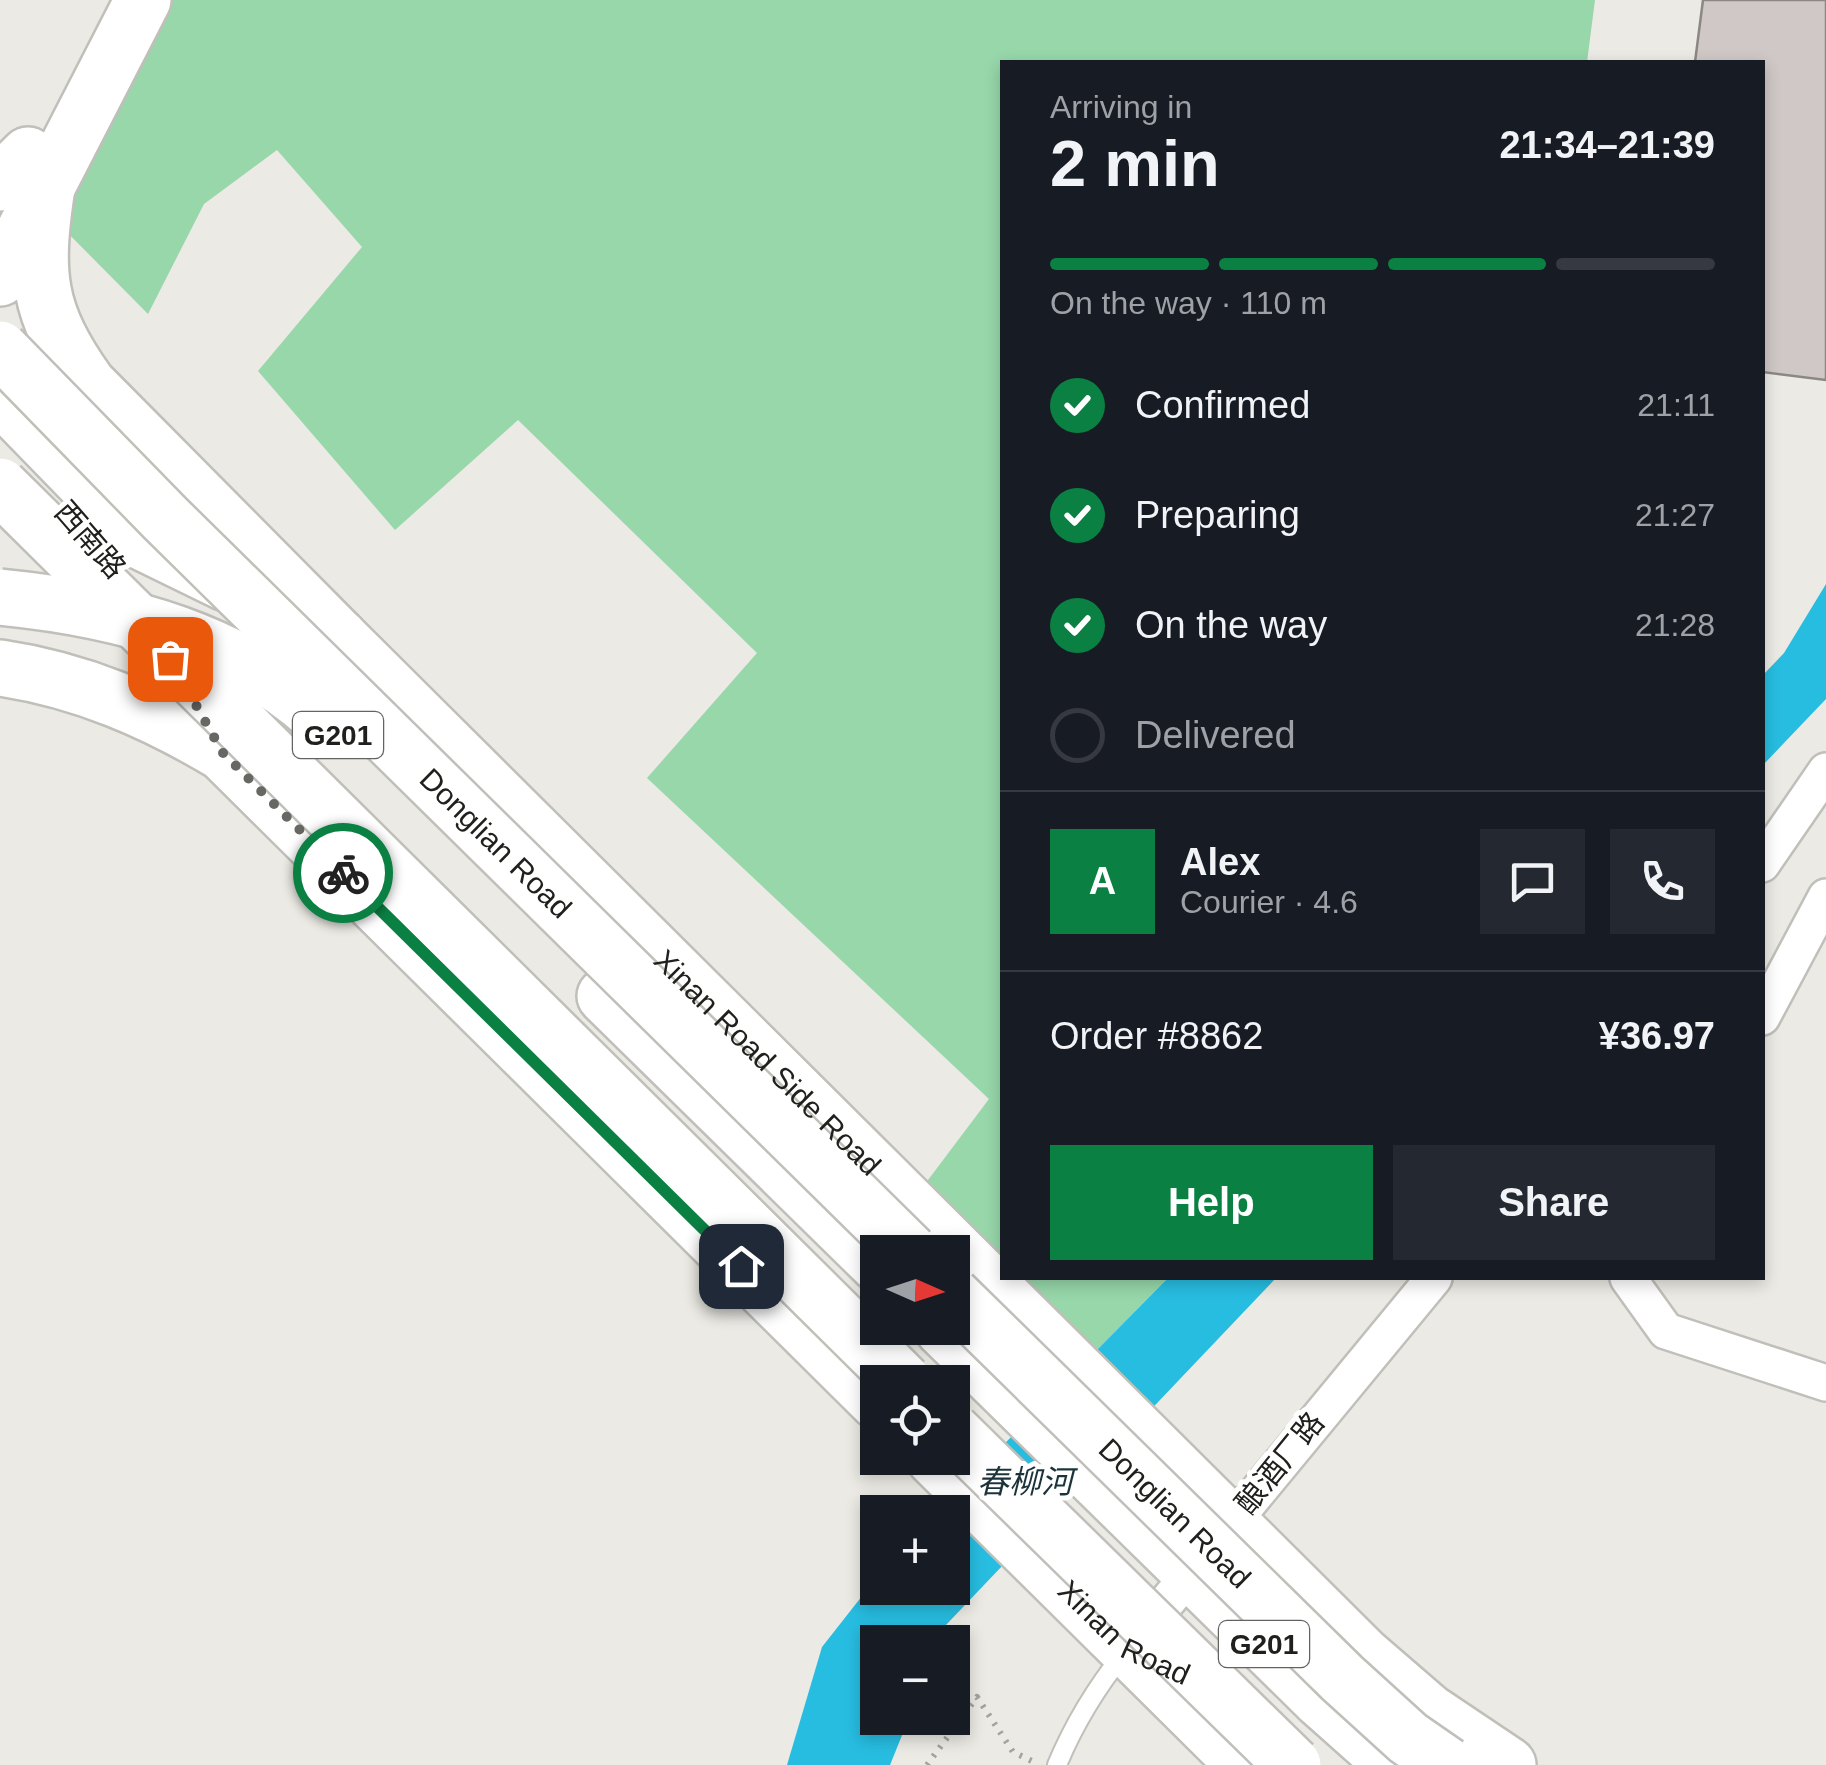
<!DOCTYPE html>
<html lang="en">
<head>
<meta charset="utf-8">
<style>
	:root { --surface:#171b24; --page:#242831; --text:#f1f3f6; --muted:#9ea1a6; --line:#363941; --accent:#0b8043 }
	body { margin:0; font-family:Arial,"Noto Sans SC",sans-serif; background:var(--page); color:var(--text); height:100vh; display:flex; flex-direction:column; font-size:38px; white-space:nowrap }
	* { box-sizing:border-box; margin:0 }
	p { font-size:32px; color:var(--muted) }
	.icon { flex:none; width:55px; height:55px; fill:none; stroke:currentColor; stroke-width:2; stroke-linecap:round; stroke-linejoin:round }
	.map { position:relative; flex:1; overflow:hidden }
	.sheet { position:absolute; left:1000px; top:60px; width:765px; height:1220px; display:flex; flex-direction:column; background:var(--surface); border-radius:0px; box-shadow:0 5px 15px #0003 }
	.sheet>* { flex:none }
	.needle { width:65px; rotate:93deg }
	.controls { position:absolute; left:860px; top:1235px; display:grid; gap:20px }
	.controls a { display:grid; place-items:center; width:110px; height:110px; border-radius:0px; background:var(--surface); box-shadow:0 5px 15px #0003; font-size:50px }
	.pin { position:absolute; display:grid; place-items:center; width:85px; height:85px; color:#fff; margin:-42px; border-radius:20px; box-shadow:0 5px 15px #0006 }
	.courier { position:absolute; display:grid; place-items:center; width:100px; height:100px; margin:-50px; border:8px solid #0b8043; border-radius:50%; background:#fff; color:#222; box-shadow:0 2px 12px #0007 }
	.head em { font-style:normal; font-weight:700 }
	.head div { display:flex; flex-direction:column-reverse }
	.head { display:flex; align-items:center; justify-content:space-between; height:170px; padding:0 50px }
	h1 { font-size:65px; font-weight:700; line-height:75px }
	.bar { display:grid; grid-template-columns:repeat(4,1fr); gap:15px 10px; align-content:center; height:120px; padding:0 50px }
	.bar i { height:12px; border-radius:8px; background:var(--line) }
	.bar .selected { background:var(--accent) }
	.bar p { grid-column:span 4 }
	.line { display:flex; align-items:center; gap:25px; padding:0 50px; border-top:2px solid var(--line) }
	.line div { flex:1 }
	.round { display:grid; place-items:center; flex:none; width:105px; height:105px; border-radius:0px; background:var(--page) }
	ol { padding:0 50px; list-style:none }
	li { display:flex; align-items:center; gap:30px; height:110px }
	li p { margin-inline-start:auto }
	li .icon { padding:10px; border-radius:50%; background:var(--accent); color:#fff; stroke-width:4 }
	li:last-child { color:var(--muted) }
	li i { width:55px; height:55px; border:5px solid var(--line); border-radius:50% }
	.button { display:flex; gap:20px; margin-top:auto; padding:20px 50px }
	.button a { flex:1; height:115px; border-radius:0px; background:var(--accent); color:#fff; font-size:40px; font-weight:700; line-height:115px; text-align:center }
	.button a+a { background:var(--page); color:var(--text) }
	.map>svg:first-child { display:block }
	.green { fill:#97d7aa }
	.water { fill:#27bde1 }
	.building { fill:#cfc8c6; stroke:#8d8784; stroke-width:2.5 }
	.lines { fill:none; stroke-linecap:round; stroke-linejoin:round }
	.service-casing { stroke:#c0bfb9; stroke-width:22 }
	.minor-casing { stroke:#c0bfb9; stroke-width:40 }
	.primary-casing { stroke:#c0bfb9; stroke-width:60 }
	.trunk-casing { stroke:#c0bfb9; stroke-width:60 }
	.path { stroke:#a3a29d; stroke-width:6; stroke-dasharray:2.5 8; stroke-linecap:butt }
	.service { stroke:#fff; stroke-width:18 }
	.minor { stroke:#fff; stroke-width:35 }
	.primary { stroke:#fff; stroke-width:55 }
	.trunk { stroke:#fff; stroke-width:55 }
	.trunk-bridge-casing { stroke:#c0bfb9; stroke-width:60; stroke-linecap:butt }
	.trunk-bridge { stroke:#fff; stroke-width:55 }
	.done { stroke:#676763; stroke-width:10; stroke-dasharray:0 18 }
	.route { stroke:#0b8043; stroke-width:12 }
	.labels { text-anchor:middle; stroke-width:10; stroke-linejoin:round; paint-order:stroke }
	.shield { fill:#fff; stroke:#636361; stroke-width:2.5 }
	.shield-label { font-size:28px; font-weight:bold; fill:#20201d }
	.street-label { font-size:30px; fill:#20201d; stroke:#fff }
	.water-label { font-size:32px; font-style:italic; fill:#1c333a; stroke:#fff }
</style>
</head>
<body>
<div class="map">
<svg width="1826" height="1765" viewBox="0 0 1826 1765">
	<rect width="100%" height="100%" fill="#ebeae4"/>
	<path class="green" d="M161,0H1595L1587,62H1002V1272L922,1188L989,1099L647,778L757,653L518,420L395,530L258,371L362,247L277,150L204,204L148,314L49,214Z
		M1007,1278H1168L1086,1361Z"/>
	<path class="water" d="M1826,584V699L1763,765V675L1784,653Z
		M1168,1278H1276L945,1626L939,1642H878V1718H909L890,1765H787L822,1647L877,1577L878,1588H952V1512H937Z"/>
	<path class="building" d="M1703,0H1826V380L1762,372V62H1695Z"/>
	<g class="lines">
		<g class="service-casing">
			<path id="service" d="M1057,1765C1074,1724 1096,1688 1124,1653"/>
		</g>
		<g class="minor-casing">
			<path id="minor" d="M1762,864L1826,771
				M1762,1017L1826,897
				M1628,1278L1666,1331L1826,1383
				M1138,1637L1434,1278"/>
		</g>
		<g class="primary-casing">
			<g id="primary">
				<path d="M0,183L28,155"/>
				<path d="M47,187C34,273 36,311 88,384L338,636"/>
				<path d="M0,278L143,0"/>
				<path d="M0,396L142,542L226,583"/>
				<path id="s1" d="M299,618L340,638L1363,1655L1429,1712L1508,1765"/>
				<path d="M1130,1651L1245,1765"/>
			</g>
		</g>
		<g class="trunk-casing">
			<g id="trunk">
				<path d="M0,668C81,680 153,711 223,753L878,1402"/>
				<path d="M279,699L340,638"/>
				<path d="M605,996L878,1264"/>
				<path d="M942,1328L1321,1700L1394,1765"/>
				<path id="s2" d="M934,1458L1127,1649L1209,1686"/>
			</g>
		</g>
		<path class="path" d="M927,1765L977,1697L1013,1752L1034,1762"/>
		<use href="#service" class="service"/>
		<use href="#minor" class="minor"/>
		<use href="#primary" class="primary"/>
		<use href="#trunk" class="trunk"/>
		<g class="trunk-bridge-casing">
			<g id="trunk-bridge">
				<path id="s3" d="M0,349L165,518L910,1252"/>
				<path d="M0,486L904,1382"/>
				<path d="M0,597C123,609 241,640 331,728"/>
				<path id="s4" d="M952,1295L1342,1678L1408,1738L1447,1765"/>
				<path d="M952,1431L1293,1765"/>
			</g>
		</g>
		<use href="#trunk-bridge" class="trunk-bridge"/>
	</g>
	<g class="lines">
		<path class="done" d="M170,659L223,753L343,873"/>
		<path class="route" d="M343,873L741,1266"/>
	</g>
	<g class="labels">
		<g class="shield">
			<rect x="293" y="712" width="90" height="46" rx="8"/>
			<rect x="1219" y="1621" width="90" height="46" rx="8"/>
		</g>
		<g class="shield-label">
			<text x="338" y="745">G201</text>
			<text x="1264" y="1654">G201</text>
		</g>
		<g class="street-label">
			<text transform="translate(90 540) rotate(49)" y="10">西南路</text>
			<text dy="10" stroke="none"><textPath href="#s3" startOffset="700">Donglian Road</textPath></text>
			<text dy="10" stroke="none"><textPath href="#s1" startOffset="648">Xinan Road Side Road</textPath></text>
			<text transform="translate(1280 1463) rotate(-51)" y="10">酿酒厂路</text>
			<text dy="10" stroke="none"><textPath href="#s4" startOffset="312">Donglian Road</textPath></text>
			<text dy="10" stroke="none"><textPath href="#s2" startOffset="260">Xinan Road</textPath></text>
		</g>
		<g class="water-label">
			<text x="1025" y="1493">春柳河</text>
		</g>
	</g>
</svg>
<div class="controls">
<a><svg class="needle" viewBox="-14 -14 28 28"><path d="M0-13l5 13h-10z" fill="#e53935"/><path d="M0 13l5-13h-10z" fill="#9ea1a6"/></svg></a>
<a><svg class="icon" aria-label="locate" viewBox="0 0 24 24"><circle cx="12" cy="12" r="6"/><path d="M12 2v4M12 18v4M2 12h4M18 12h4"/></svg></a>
<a>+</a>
<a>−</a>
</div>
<div class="pin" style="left:170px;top:659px;background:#ea580c"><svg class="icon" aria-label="bag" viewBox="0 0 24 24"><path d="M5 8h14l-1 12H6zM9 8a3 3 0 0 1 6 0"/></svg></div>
<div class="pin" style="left:741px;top:1266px;background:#1f2937"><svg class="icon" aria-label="home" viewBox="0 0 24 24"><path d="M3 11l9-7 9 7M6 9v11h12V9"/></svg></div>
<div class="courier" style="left:343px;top:873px"><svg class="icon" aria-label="bike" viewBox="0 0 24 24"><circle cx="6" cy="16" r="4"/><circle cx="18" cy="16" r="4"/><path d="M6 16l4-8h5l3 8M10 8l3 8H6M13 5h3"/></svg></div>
<section class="sheet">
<div class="head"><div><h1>2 min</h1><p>Arriving in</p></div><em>21:34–21:39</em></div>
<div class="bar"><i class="selected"></i><i class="selected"></i><i class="selected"></i><i></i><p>On the way · 110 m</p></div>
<ol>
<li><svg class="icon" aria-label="check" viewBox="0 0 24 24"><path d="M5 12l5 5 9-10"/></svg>Confirmed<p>21:11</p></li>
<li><svg class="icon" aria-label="check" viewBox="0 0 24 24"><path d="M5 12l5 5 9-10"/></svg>Preparing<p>21:27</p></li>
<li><svg class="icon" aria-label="check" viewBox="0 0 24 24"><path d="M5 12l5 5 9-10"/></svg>On the way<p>21:28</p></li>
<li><i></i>Delivered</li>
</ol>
<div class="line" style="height:180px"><b class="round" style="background:var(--accent);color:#fff">A</b><div><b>Alex</b><p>Courier · 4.6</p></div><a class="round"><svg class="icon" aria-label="chat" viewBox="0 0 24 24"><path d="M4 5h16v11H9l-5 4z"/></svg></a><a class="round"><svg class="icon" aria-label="phone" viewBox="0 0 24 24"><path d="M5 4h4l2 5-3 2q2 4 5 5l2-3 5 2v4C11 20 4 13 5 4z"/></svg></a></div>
<div class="line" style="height:130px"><div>Order #8862</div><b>¥36.97</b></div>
<div class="button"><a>Help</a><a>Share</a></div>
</section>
</div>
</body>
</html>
